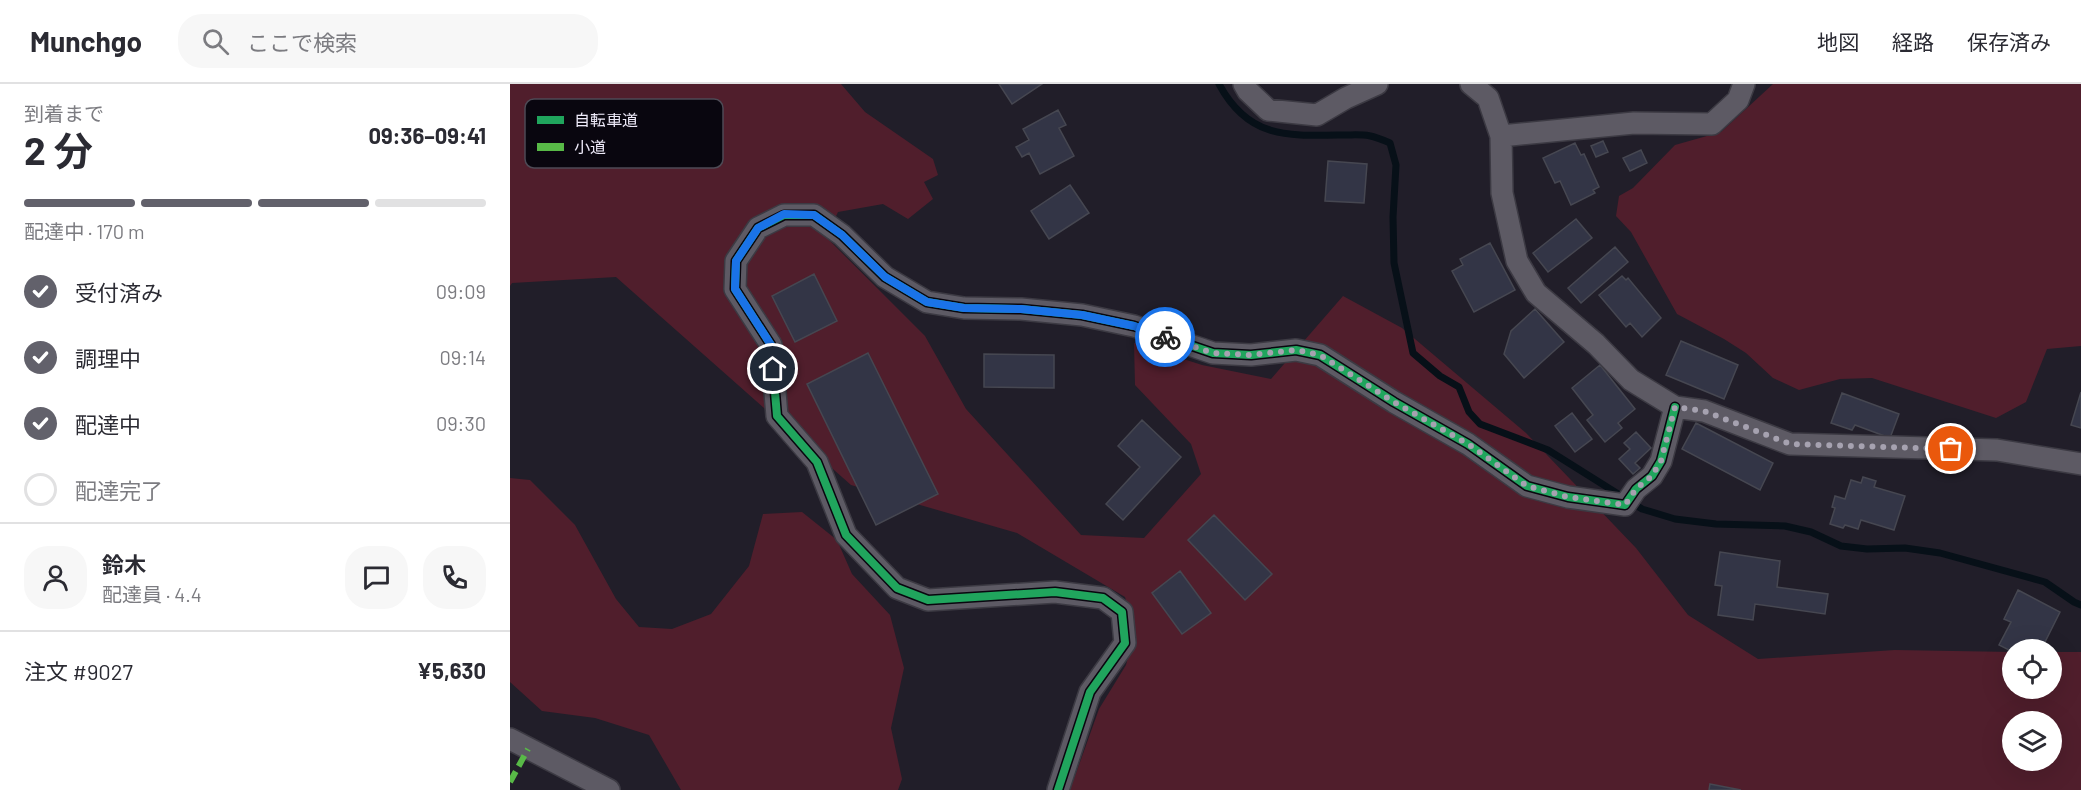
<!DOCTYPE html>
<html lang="ja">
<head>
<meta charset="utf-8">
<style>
	:root { --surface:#fff; --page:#f7f7f7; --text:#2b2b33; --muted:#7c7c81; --line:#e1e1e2; --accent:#62616b }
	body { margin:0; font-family:Barlow,"Noto Sans JP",sans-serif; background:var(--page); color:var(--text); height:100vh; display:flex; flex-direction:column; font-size:22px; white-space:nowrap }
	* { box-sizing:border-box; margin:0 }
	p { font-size:20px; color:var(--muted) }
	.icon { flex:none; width:33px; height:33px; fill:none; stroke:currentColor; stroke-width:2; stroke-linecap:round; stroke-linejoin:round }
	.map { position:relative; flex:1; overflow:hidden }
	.drawer { display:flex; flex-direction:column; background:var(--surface); width:510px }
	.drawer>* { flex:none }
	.tools { position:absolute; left:1492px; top:555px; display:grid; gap:12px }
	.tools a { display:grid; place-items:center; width:60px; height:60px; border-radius:50%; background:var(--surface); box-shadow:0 6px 24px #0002; font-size:30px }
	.pin { position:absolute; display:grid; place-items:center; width:51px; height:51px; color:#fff; margin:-26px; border:3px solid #fff; border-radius:50%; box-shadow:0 2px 6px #0007 }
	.courier { position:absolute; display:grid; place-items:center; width:60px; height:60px; margin:-30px; border:4px solid #1a73e8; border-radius:50%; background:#fff; color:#222; box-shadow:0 2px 8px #0007 }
	.overview em { font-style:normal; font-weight:700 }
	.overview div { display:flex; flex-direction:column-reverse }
	.overview { display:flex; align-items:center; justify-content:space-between; height:102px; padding:0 24px }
	h1 { font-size:39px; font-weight:700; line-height:45px }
	.bar { display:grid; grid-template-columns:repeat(4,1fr); gap:9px 6px; align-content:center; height:72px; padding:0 24px }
	.bar i { height:8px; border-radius:4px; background:var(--line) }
	.bar .active { background:var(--accent) }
	.bar p { grid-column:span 4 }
	.line { display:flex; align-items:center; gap:15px; padding:0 24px; border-top:2px solid var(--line) }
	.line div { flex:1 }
	.round { display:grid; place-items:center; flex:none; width:63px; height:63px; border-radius:24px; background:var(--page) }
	ol { padding:0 24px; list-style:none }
	li { display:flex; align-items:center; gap:18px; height:66px }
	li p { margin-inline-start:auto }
	li .icon { padding:6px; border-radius:50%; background:var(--accent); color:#fff; stroke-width:4 }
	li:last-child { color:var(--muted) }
	li i { width:33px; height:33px; border:3px solid var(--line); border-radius:50% }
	header { display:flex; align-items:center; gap:36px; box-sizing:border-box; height:84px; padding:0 30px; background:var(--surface); border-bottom:2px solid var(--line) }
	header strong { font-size:28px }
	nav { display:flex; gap:33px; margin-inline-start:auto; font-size:21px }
	.search { width:420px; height:54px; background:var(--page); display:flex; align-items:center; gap:15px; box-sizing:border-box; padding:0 21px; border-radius:24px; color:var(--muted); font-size:22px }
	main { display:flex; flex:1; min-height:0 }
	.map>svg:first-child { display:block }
	.green { fill:#501e2c; fill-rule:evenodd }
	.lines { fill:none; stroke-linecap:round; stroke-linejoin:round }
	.stream { stroke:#071018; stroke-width:7 }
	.building { fill:#333546; stroke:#464751; stroke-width:1.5 }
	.minor-casing { stroke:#3c3a43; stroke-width:24 }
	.minor { stroke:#5d5a64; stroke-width:21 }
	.quiet { stroke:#58b947; stroke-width:6; stroke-dasharray:12 6; stroke-linecap:butt }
	.cycleway-casing { stroke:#09060f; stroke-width:11 }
	.cycleway { stroke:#20a55d; stroke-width:8 }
	.done { stroke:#a6a2b0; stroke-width:6; stroke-dasharray:0 10.8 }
	.route { stroke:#1a73e8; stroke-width:8 }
	.key { fill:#09060f; stroke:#4d4a55; stroke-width:1.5 }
	.key-label { font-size:16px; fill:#ede9f8 }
</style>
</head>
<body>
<header>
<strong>Munchgo</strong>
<div class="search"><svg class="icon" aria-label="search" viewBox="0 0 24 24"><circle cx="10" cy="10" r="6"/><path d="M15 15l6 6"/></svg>ここで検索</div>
<nav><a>地図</a><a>経路</a><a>保存済み</a></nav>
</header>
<main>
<section class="drawer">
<div class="overview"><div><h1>2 分</h1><p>到着まで</p></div><em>09:36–09:41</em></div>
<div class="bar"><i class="active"></i><i class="active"></i><i class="active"></i><i></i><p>配達中 · 170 m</p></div>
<ol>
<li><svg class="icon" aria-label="check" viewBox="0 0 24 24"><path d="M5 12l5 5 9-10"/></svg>受付済み<p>09:09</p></li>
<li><svg class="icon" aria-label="check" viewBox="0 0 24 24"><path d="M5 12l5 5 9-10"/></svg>調理中<p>09:14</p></li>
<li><svg class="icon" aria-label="check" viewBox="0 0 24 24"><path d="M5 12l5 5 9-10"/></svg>配達中<p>09:30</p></li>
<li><i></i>配達完了</li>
</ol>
<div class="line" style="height:108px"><a class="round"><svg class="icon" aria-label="person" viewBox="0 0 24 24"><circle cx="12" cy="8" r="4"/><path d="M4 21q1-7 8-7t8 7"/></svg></a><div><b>鈴木</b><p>配達員 · 4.4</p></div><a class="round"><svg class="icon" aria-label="chat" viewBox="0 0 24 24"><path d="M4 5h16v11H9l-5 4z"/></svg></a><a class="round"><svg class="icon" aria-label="phone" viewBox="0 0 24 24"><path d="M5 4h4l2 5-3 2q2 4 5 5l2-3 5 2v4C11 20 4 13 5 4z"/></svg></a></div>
<div class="line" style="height:78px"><div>注文 #9027</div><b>¥5,630</b></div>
</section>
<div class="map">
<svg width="1571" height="706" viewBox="0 0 1571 706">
	<rect width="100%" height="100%" fill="#211e29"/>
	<path class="green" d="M0,0H331L355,28L423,75L428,91L414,98L423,115L398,135L373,120L328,128L316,153L415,252L456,325L571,451L634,454L691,390L681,360L625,301L624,259L692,281L761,295L833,212L892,244L1016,349L1126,464L1178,531L1248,575L1385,566L1503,568V604H1542V568H1571V706H560L589,625L616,581L625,547L615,513L507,449L341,401L106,193L2,199L0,202ZM1503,638H1542V676H1503Z
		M1263,0H1571V262L1537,265L1516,318L1486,334L1362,294L1330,295L1289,306L1263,294L1236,269L1214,255L1167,230L1121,148L1106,132L1109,112L1123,104L1165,61L1211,48Z
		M0,394L20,396L65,441L106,515L129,543L162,545L201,530L239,482L253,430L292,428L327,456L342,490L380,531L394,584L381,644L392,695L388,706H171L139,651L85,634L32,627L0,598Z"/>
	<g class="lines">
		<path class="stream" d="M709,0C738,54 776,52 831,51C855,51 858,49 880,59L886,81L883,133L884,179L903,269L930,292L949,303L959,328L970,340L1038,366L1132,425L1165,435L1206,440L1275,442L1301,448L1331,462L1357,465L1395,464L1430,469L1535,498L1564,518L1571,521"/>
	</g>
	<path class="building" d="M489,0H532L502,20Z
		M548,26L556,41L549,44L564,72L530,90L519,69L512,73L506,63L519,56L513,45Z
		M1093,57L1098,68L1086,73L1081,62Z
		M1065,59L1071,71L1074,70L1089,103L1083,106L1085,109L1061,121L1050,97L1045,99L1033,74Z
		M1131,66L1137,79L1120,87L1113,74Z
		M818,77L857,80L854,119L815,117Z
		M560,101L579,129L539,155L521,127Z
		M1066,135L1082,154L1038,188L1023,169Z
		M980,159L1005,206L964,228L942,187L953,181L950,175Z
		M1105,163L1118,178L1071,219L1058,204Z
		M304,190L327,237L285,258L262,212Z
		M1112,192L1116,196L1118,194L1151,234L1132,253L1120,239L1116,243L1089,211Z
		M1025,225L1054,258L1014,294L994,270L1001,247Z
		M1171,257L1228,281L1214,315L1156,291Z
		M358,269L428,410L366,441L297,300Z
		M474,270L544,271V304L474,303Z
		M1090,281L1125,325L1108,339L1112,344L1095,358L1077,336L1083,331L1062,304Z
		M1571,308V344L1561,341Z
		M1332,309L1389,330L1380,354L1345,341L1342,346L1321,339Z
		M1062,329L1082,355L1065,368L1045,342Z
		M632,336L671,373L613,436L596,420L630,383L608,362Z
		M1186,339L1263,379L1250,406L1172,365Z
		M1126,348L1141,364L1125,379L1130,384L1123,390L1109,375L1120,365L1114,359Z
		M1353,393L1366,397L1364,403L1395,412L1384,446L1351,436L1348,445L1335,441L1333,444L1320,440L1325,424L1322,423L1325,412L1335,415L1341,396L1351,399Z
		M704,431L762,490L735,516L678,456Z
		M1210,468L1270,477L1267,503L1318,510L1315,530L1245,520L1243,536L1208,531L1212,502L1205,501Z
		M670,487L701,529L672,550L642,509Z
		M1508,506L1550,528L1531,566H1514L1510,564V566H1503V568L1489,561L1501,538L1494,535Z
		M1200,700L1231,706H1199Z"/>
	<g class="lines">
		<g class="minor-casing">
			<path id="minor" d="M734,0L738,7L758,26L807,31L836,14L867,0
				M961,0L978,14L991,52L992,109L1007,177L1026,209L1086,260L1121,296L1165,323L1194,327L1280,360L1487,366L1571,380
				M991,52L1124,39L1202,40L1228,16L1234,0
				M0,655L99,706
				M548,706L580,608L615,559L612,528L593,514L545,508L418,516L387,504L336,451L307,378L267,332L261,261L225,205L226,177L248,144L274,131H304L332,151L375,193L417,218L454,224L511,225L572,231L624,242L703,269L741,271L786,266L810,271L884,318L958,360L1017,402L1058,413L1115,421L1126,405L1142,392L1151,377L1165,323"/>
		</g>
		<use href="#minor" class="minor"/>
		<path class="quiet" d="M0,698L18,665"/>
		<g class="cycleway-casing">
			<path id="cycleway" d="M548,706L580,608L615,559L612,528L593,514L545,508L418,516L387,504L336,451L307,378L267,332L261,261L225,205L226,177L248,144L274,131H304L332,151L375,193L417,218L454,224L511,225L572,231L624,242L703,269L741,271L786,266L810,271L884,318L958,360L1017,402L1058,413L1115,421L1126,405L1142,392L1151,377L1165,323"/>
		</g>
		<use href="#cycleway" class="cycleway"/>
	</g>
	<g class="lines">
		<path class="done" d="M655,253L703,269L741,271L786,266L810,271L884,318L958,360L1017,402L1058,413L1115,421L1126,405L1142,392L1151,377L1165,323L1194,327L1280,360L1441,365"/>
		<path class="route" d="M263,285L261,261L225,205L226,177L248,144L274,130L304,131L332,151L375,193L417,218L454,224L511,225L572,231L624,242L655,253"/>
	</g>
	<rect x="15" y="15" width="198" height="69" rx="9" class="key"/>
	<rect x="27" y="32" width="27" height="8" fill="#20a55d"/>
	<rect x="27" y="59" width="27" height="8" fill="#58b947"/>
	<g class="key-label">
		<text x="64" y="42">自転車道</text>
		<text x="64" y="69">小道</text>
	</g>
</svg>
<div class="tools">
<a><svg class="icon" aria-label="locate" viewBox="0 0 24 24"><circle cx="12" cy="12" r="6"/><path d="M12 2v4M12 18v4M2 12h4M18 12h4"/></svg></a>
<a><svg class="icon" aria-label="layers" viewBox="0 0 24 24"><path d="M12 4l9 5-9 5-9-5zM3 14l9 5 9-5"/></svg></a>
</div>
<div class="pin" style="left:1441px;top:365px;background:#ea580c"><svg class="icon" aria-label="bag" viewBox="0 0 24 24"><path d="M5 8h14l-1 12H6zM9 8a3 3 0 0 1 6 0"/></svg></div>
<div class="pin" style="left:263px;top:285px;background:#1f2937"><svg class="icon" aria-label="home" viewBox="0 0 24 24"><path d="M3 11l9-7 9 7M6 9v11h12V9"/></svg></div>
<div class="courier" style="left:655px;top:253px"><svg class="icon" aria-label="bike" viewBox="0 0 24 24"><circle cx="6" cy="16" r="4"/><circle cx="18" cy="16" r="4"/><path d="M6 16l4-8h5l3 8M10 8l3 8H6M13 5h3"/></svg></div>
</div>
</main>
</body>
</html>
